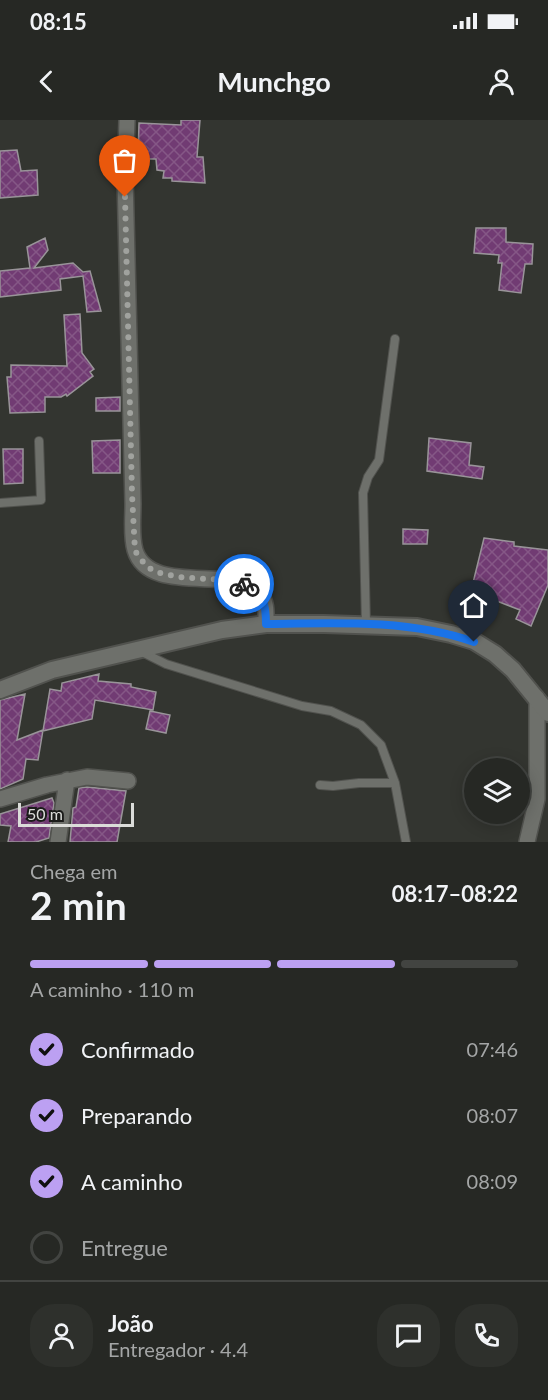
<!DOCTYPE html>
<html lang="pt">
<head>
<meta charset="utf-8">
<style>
	:root { --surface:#262824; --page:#2e302c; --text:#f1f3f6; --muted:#a4a6a6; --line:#424441; --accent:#bca0f2 }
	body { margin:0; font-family:Lato,sans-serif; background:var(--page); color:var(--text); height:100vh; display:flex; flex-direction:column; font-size:22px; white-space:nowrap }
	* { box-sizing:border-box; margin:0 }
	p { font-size:20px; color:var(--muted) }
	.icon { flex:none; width:33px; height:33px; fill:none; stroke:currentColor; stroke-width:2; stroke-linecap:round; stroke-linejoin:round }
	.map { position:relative; height:722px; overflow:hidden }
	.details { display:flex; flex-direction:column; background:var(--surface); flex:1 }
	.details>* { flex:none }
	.tools { position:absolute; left:464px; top:638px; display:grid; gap:12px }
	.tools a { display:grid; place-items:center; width:66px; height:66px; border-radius:50%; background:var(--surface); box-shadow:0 3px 15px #0003,0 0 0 2px var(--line); font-size:30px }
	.scale { position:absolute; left:18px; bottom:15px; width:116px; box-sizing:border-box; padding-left:6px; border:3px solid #dbdcd9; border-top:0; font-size:16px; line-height:21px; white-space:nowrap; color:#dbdcd9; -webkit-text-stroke:4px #1b1c1a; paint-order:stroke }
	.pin { position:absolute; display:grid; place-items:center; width:51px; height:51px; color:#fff; margin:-62px -26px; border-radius:50% 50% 50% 0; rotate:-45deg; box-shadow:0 0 6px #0007 }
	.pin .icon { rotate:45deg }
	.courier { position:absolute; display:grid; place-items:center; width:60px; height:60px; margin:-30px; border:4px solid #1a73e8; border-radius:50%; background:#fff; color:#222; box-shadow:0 2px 8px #0007 }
	.summary em { font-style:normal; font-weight:700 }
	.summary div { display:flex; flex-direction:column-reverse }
	.summary { display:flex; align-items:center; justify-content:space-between; height:102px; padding:0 30px }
	h1 { font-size:39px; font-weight:700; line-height:45px }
	.bar { display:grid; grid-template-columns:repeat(4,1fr); gap:9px 6px; align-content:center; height:72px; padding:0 30px }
	.bar i { height:8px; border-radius:4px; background:var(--line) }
	.bar .active { background:var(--accent) }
	.bar p { grid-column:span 4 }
	.line { display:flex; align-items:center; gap:15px; padding:0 30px; border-top:2px solid var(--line) }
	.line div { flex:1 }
	.round { display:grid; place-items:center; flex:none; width:63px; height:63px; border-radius:24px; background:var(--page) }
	ol { padding:0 30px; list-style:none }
	li { display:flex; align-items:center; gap:18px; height:66px }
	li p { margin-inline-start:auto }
	li .icon { padding:6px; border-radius:50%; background:var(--accent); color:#111; stroke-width:4 }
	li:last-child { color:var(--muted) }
	li i { width:33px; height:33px; border:3px solid var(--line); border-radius:50% }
	.status { display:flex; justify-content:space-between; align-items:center; height:42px; padding:0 30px; background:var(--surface); direction:ltr }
	.status svg { height:16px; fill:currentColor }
	header { display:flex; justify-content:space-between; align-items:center; height:78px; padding:0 30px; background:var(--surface); font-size:27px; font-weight:700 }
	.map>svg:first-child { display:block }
	.building { fill:url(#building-cross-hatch); stroke:#999499; stroke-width:1.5 }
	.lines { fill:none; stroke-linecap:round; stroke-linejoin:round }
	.service-casing { stroke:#51524e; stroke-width:10 }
	.minor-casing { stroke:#51524e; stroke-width:18 }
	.secondary-casing { stroke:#51524e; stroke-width:20 }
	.service { stroke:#6e706b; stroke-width:8 }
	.minor { stroke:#6e706b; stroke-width:15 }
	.secondary { stroke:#6e706b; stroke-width:16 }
	.done { stroke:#a0a29e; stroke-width:6; stroke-dasharray:0 10.8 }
	.route { stroke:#1a73e8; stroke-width:8 }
</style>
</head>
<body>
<div class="status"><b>08:15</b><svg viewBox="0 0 49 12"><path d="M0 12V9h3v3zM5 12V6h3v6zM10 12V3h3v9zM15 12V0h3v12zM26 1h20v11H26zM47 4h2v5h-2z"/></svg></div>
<header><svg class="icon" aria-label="back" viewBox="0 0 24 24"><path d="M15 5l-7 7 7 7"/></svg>Munchgo<svg class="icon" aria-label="person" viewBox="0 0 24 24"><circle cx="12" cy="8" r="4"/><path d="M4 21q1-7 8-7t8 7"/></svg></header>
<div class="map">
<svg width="548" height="722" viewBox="0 0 548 722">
	<defs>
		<pattern id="building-cross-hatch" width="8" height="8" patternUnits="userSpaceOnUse" patternTransform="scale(1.5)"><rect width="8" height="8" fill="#713b73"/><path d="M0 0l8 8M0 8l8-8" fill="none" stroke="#855786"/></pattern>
	</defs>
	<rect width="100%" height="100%" fill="#333530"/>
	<path class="building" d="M181,0H200L197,37H203L205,63L172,61V58H163L164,51L157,50L156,39H138L139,3L181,5Z
		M17,30L21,51L37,50L38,75L0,78V31Z
		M476,108H506V122L533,124L532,144H525L521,173L499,170L502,143H498L499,135L474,133Z
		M45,118L48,130L34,148L73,143L83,152L90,151L101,191L87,192L83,156L60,159L61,170L0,177V151L30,148L27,127Z
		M80,194L82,233L94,249L90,252L93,256L67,276L66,274L61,277H45V292L10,293L7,257H11V245L67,246L64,195Z
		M120,277V291H96V278Z
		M429,318L471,323L469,345L484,347L482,359L427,351Z
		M120,320V353H93L92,321Z
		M3,329H23V363L4,364Z
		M403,409L428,410L427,424H403Z
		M484,418L514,422V426L548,430V465L531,506L516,499L520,490L471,471Z
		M99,554L98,561L131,564V567L156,572L153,590L95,580L92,599L43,611L50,569L61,571L62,563Z
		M25,574L17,620L43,610L38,640L26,639L23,659L0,669V580Z
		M150,591L170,595L166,613L146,609Z
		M87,667L126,671L117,722H70L73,688L76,687L79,668Z
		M52,678L54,683L49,718L36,722H8L11,706L0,705V694Z"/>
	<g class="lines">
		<g class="service-casing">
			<path id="service" d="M0,383L41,380L39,321
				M366,505L363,373L368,357L379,340L395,219
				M142,532L166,544L302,586L331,591L361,605L381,625L395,663L406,722
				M320,665L333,666L359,663H395"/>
		</g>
		<g class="minor-casing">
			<path id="minor" d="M127,0L125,57L133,384C133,399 131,416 135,430C149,477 236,444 260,473C267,482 266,493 266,504
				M0,679L47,665L87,657L128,661
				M58,722L67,660
				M527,722L537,679V578"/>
		</g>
		<g class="secondary-casing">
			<path id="secondary" d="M0,570L52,550L222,510L266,504H324L417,507L451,514L474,521L495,534L513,550L548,593"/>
		</g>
		<use href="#service" class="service"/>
		<use href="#minor" class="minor"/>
		<use href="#secondary" class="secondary"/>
	</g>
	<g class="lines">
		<path class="done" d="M125,77L132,374L135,431L146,446L156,452L179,457L223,460L244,464"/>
		<path class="route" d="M244,464C264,469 266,487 266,504C335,503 408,499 474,522"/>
	</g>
</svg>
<div class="tools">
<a><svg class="icon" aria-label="layers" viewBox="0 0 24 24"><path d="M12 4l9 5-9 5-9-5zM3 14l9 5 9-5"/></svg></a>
</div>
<div class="scale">50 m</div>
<div class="pin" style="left:125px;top:77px;background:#ea580c"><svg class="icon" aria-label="bag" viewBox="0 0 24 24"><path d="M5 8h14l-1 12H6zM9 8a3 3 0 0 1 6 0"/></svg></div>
<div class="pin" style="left:474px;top:522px;background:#1f2937"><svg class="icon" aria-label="home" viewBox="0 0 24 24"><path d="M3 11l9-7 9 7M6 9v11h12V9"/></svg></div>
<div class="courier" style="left:244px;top:464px"><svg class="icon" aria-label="bike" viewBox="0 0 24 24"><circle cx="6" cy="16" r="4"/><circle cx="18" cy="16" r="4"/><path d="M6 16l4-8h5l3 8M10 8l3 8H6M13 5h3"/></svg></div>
</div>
<section class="details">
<div class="summary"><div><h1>2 min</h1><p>Chega em</p></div><em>08:17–08:22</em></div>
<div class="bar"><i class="active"></i><i class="active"></i><i class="active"></i><i></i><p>A caminho · 110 m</p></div>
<ol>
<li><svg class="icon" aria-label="check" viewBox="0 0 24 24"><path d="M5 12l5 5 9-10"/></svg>Confirmado<p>07:46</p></li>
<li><svg class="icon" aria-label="check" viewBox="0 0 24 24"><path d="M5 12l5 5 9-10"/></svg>Preparando<p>08:07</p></li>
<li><svg class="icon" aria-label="check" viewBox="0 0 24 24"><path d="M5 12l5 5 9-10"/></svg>A caminho<p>08:09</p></li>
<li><i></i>Entregue</li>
</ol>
<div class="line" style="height:108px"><a class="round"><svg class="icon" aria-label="person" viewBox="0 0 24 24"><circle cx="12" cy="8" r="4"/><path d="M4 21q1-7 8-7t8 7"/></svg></a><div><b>João</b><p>Entregador · 4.4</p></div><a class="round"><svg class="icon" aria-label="chat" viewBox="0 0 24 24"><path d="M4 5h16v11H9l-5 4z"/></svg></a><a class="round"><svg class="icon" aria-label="phone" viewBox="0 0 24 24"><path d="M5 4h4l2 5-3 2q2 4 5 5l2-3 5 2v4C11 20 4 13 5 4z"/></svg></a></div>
</section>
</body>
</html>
